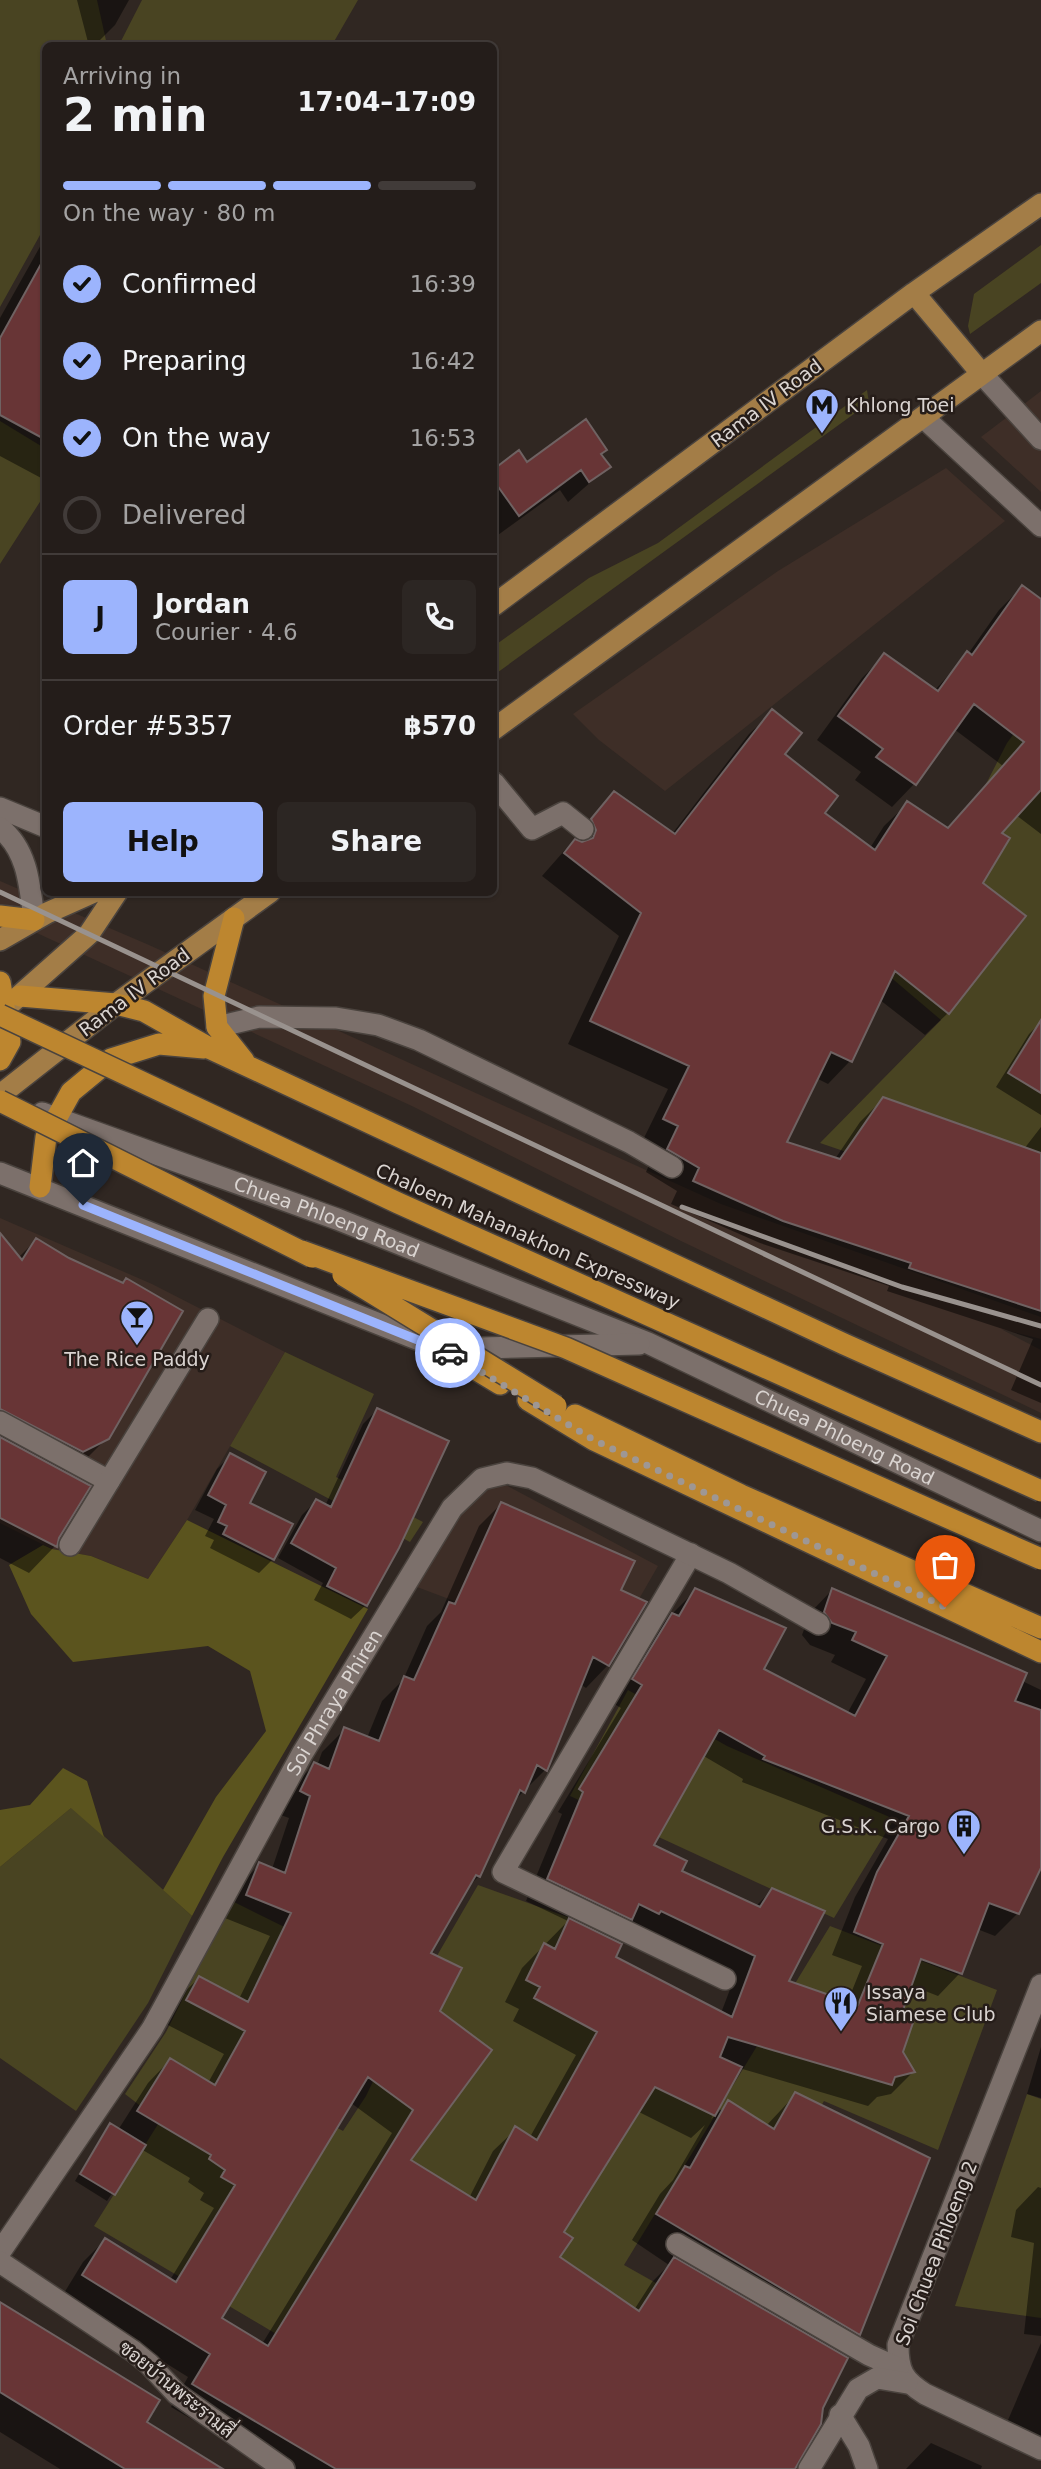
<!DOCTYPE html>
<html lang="en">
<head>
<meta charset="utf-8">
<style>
	:root { --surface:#241d1a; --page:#2c2623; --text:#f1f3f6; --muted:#a3a2a2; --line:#413b39; --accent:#9cb4fd }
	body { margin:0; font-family:"DejaVu Sans",Sarabun,sans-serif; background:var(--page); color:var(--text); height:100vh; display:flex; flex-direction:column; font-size:26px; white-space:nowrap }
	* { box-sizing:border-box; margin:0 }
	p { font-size:23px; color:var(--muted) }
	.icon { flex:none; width:38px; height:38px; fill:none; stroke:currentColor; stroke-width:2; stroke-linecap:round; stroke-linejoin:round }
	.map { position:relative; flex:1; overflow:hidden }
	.drawer { position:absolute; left:42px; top:42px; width:455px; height:854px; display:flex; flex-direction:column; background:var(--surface); border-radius:10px; box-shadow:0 2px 5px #0004,0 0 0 2px var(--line) }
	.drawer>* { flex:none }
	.pin { position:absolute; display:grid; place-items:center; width:60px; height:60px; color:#fff; margin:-72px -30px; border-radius:50% 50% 50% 0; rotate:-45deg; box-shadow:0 0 7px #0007 }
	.pin .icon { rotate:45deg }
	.courier { position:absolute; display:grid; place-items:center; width:70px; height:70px; margin:-35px; border:5px solid #9cb4fd; border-radius:50%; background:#fff; color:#222; box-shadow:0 2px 9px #0007 }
	.summary em { font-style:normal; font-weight:800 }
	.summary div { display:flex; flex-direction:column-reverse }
	.summary { display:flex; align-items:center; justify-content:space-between; height:119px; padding:0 21px }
	h1 { font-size:46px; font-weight:800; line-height:52px }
	.bar { display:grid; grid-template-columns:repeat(4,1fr); gap:10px 7px; align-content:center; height:84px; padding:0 21px }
	.bar i { height:9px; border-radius:5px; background:var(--line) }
	.bar .on { background:var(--accent) }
	.bar p { grid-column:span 4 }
	.line { display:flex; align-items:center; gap:18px; padding:0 21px; border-top:2px solid var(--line) }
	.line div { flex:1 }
	.round { display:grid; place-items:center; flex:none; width:74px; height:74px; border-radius:10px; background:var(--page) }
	ol { padding:0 21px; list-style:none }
	li { display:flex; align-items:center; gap:21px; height:77px }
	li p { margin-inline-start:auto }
	li .icon { padding:7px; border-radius:50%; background:var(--accent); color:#111; stroke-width:4 }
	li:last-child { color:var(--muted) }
	li i { width:38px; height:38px; border:4px solid var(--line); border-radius:50% }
	.cta { display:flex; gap:14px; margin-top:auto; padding:14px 21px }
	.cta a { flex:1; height:80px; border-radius:10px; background:var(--accent); color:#111; font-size:28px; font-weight:800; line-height:80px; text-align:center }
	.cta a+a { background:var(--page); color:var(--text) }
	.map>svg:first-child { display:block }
	.built { fill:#3e2e27 }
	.green { fill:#494422 }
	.forest { fill:#5b541e }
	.shadow { fill:#0007; fill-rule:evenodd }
	.building { fill:#683536; stroke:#6f6262; stroke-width:2; fill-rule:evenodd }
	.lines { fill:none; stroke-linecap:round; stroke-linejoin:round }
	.minor-casing { stroke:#4a433e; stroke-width:24 }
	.major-casing { stroke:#4a433e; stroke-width:24 }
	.highway-casing { stroke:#4a433e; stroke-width:24 }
	.minor { stroke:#7c706b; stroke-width:21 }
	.major { stroke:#a37d47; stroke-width:21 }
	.highway { stroke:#bd862f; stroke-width:21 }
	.rail { stroke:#99928e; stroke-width:5 }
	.highway-bridge-casing { stroke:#4a433e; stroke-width:24; stroke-linecap:butt }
	.highway-bridge { stroke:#bd862f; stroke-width:21 }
	.done { stroke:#9e9794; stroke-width:7; stroke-dasharray:0 12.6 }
	.route { stroke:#9cb4fd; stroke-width:9 }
	.labels { text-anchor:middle; stroke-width:5; stroke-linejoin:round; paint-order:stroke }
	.street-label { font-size:19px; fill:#dad4d1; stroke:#261d19 }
	.poi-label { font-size:19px; fill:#dad4d1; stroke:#261d19; text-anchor:start }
</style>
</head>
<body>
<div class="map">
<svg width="1041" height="2469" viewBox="0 0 1041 2469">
	<rect width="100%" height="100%" fill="#302722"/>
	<path class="built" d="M1041,391V492L981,437Z
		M946,468L1005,521L665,791L599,740L573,714L778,571Z
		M0,881L149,945L721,1204L1041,1317V1339L1001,1329L1041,1350V1413L681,1241L414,1107L0,916Z
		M0,1218L152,1284L285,1352L187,1520L148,1579L91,1556L52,1549L0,1523Z
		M502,1483L658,1566L605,1658L417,1587L461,1509L490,1486Z"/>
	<path class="green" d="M0,0H97L107,45L46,46L45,226L0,307Z
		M142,0H358L332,45H119Z
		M1041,245V283L970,334L968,326L974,294Z
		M867,390L869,403L494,675V646L589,578L658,543Z
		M0,421L46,449L45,494L0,564Z
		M1041,697V1212L964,1192L820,1143L941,1020L888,975L1007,743Z
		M285,1352L374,1394L336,1477L423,1522L410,1542L230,1446Z
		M628,1690L727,1746L894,1819L834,1918L570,1796Z
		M72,1807L192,1916L148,2003L76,2111L0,2058V1867Z
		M478,1885L612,1933L608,2007L668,2065L726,2097L830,1926L997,1990L938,2150L824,2101L797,2146L719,2109L624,2265L663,2287L640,2319L288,2341L94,2226L160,2121L125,2094L166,2032L232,1901L329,1949L273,2092L343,2131L366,2096L416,1992Z
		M1027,2094L1041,2099V2318L955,2306Z"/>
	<path class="forest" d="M187,1520L368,1609L223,1857L192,1916L163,1890L216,1797L266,1731L250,1671L208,1646L73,1662L31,1614L9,1565L43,1545L52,1549L91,1556L148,1579Z
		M63,1768L87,1781L104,1837L71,1808L0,1867V1810L30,1805Z"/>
	<path class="shadow" d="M77,0H129L115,25L94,46H89Z
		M46,236V477L43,479L0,456V318Z
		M518,453L527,464L600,455L608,467L568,502L560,490L498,535L494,530V471Z
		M1022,587L1041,601V834L1016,815L999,834L981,883L948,1013L925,1035L880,1000L850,1061L828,1084L816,1078L785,1143L835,1159L860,1122L883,1099L1024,1149L1041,1127V1403L1011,1390L1033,1339L887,1291L889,1286L760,1243L671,1204L677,1191L646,1172L656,1149L642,1142L668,1089L568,1044L619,936L542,876L615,793L672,834L749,734L772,712L782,755L822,813L870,848L884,826L907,804L947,830L1003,766L954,729L914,784L892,807L855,780L861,772L817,740L862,678L885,655L934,691L968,654L999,610Z
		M1041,1022V1115L996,1087L1029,1034Z
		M0,1236L18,1258L36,1240L68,1259L107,1438L80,1465L64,1473L55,1546L29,1573L0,1558Z
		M377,1410L366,1605L351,1619L314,1600L323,1583L278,1558L302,1515L316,1501L325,1506L363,1424Z
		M231,1455L247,1504L273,1559L259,1573L210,1548L214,1540L205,1536L214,1519L195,1510L217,1469Z
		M501,1504L619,1591L608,1665L586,1688L580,1684L545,1770L511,1804L479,1876L468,1887L429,1954L438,2012L409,2160L469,2198L493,2151L516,2129L530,2137L576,2055L513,2021L519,2009L505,2002L522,1968L568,1921L526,1901L562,1814L558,1812L621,1708L611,1702L649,1637L696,1590L761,1670L847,1714L866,1679L831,1662L835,1655L810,1645L802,1635L810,1613L832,1590L1041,1690V1864L1018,1913L995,1936L977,1929L960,1973L938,1996L910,1985L901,2011V2052L913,2072L891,2094L877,2097L868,2106L739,2068L711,2119L729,2103L766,2126L795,2095L860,2332L838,2354L792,2469H276L171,2407L188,2377L61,2298L83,2262L105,2240L170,2280L214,2208L200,2200L204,2193L188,2182L190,2178L141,2149L107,2201L75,2181L104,2132L111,2125L118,2130L148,2083L170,2060L208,2083L224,2054L164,2023L176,2000L199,1978L239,1999L270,1936L225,1918L238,1887L260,1864L272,1869L289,1818L278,1814L292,1787L314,1765L317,1766L322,1752L345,1729L367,1738L382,1701L403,1680L427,1626L441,1612L479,1526ZM702,1755L743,1779L742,1782L888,1839L855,1897L832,1955L862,1966L847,2003L787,1982L772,1890L755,1907L679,1872L652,1845ZM621,1928L734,1979L721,2013L614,1958L610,1940ZM351,2103L392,2133L262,2344L220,2319ZM637,2111L691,2138L705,2125L673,2180L660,2194L632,2240L669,2265L652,2282L634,2310L558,2257L561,2232Z
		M1041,2047V2098L1027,2094Z
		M1038,2187L1041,2188V2336L1024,2334L1034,2243L1011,2237L1016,2210Z
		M0,2304L145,2422L219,2469H60L0,2432Z
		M1041,2343V2443L1005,2427Z
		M931,2443L982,2466L981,2469H906Z"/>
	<path class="building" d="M46,255V440L0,415V338Z
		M586,419L607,450L601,454L611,467L589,482L581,470L519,516L494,481V469L519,450L527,462Z
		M1022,585L1041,599V790L1002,833L1010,838L983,883L1026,916L949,1014L895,971L852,1062L831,1052L787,1142L840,1159L883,1097L1041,1153V1311L909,1268L911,1263L783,1221L693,1181L699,1168L667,1149L678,1126L663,1119L689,1066L590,1021L641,913L564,853L575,839L582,842L593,838L596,830L591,819L614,791L675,834L772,709L802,733L785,754L838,796L825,813L875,850L907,801L948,828L1024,742L974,704L916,785L876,757L883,749L838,716L884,653L938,691L967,651L972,655Z
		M1041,1020V1093L1008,1073Z
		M0,1233L22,1260L36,1238L69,1258L123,1283L126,1278L183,1311L109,1439L83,1452L0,1409Z
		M377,1408L449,1441L399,1548L367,1606L327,1586L336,1568L291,1543L316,1499L331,1507Z
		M0,1437L91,1486L59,1538L57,1547L0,1518Z
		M230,1453L266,1472L250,1503L293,1524L274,1560L223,1534L227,1526L218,1522L226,1505L208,1495Z
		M501,1502L635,1561L621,1590L647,1602L609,1666L593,1657L547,1771L537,1765L525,1793L520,1790L480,1877L476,1875L431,1953L462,1968L440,2011L492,2050L411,2160L476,2200L515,2126L537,2140L597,2032L534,1998L540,1987L526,1980L544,1943L555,1949L569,1918L622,1944L616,1957L732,2017L755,1956L661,1911L659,1914L639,1904L632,1920L547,1879L583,1792L579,1789L642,1685L632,1679L672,1613L679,1616L695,1588L786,1628L764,1669L855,1716L887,1656L852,1640L856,1632L832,1623L824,1612L832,1588L1027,1673L1015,1701L1041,1710V1868L1019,1914L989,1903L962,1974L921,1959L903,2010L916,2014L903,2052L915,2072L895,2077L892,2085L728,2037L720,2057L742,2067L715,2116L655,2087L564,2232L573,2238L560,2257L639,2311L674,2257L848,2358L823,2408L821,2424L795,2469H336L192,2384L210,2354L82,2275L105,2238L176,2282L235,2185L221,2177L225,2170L209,2159L211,2155L137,2111L170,2058L215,2085L245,2031L186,2000L199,1976L248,2002L291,1913L246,1895L259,1862L285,1873L310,1796L300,1791L314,1762L329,1769L344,1727L379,1741L404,1676L414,1680L449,1602L455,1604ZM719,1730L765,1756L763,1759L909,1816L877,1872L854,1932L883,1944L858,2005L789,1981L825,1911L772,1888L760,1907L682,1871L687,1861L654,1845ZM368,2077L413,2110L268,2346L222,2318Z
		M795,2092L930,2158L860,2335L656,2214L685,2166L690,2168L728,2100L774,2129Z
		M110,2123L146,2145L115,2195L80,2174Z
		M0,2302L160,2400L147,2422L223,2469H125L0,2392Z"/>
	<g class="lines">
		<g class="minor-casing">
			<g id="minor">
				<path d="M982,374L1041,439"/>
				<path d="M923,417L1041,526"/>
				<path d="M494,783L532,829L563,813L583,829"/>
				<path d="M0,808L46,827"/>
				<path d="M0,828C28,850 30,887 34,920"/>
				<path d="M217,1027L259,1017L336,1018L378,1025L419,1040L629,1142L672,1167"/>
				<path id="s1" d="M42,1113L337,1219L648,1343L1041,1531"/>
				<path d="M0,1173L442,1349L639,1344"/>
				<path d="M0,1422L109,1481"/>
				<path d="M70,1545L208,1319"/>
				<path d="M691,1554L503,1872L725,1979"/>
				<path d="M1041,1985L898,2345C898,2371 903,2380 925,2394L1041,2449"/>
				<path d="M677,2244L869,2355L898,2368"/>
				<path id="s2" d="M0,2252L152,2029L302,1754L452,1508L482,1479L507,1473L532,1478L729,1573L819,1624"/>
				<path d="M0,2262L133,2351L149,2364L177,2394L284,2469"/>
				<path d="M840,2415L859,2446L867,2469"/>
				<path d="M809,2469L858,2389L877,2378L907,2383"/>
			</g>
		</g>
		<g class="major-casing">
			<path id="major" d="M914,293L982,374
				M494,605L914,293L1041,204
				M494,729L1041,331
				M0,940L47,913L94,892
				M10,1004L89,934L117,892
				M0,1095L116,1004L270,892"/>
		</g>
		<g class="highway-casing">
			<path id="highway" d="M0,916L34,920
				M234,918L214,996L217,1027L244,1061
				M0,982L10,1042L0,1060
				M20,996L116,1004L144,1011L211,1049L844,1344L1041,1432
				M40,1187L46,1137L71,1092L111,1059L159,1044L204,1048
				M442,1349L500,1384
				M528,1400L594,1440L1041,1652
				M575,1415L741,1495L1041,1628"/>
		</g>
		<use href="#minor" class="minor"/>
		<use href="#major" class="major"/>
		<use href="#highway" class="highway"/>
		<path class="rail" d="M0,892L1041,1385
			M682,1207L902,1287L1041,1326"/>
		<g class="highway-bridge-casing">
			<path id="highway-bridge" d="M0,1015L398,1203L1041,1491
				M0,1101L312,1257
				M302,1251L566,1348L1041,1559
				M343,1275L556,1406"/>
		</g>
		<use href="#highway-bridge" class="highway-bridge"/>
	</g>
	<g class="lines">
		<path class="done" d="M450,1353L594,1440L945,1607"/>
		<path class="route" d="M83,1205L450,1353"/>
	</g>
	<defs>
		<g id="metro-pin" transform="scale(1.75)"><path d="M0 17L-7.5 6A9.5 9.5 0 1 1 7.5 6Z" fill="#9cb4fd" stroke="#261d19"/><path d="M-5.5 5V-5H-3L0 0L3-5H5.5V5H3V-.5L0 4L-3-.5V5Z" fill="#111"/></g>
		<g id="bar-pin" transform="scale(1.75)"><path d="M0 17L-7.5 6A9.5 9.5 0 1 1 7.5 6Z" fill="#9cb4fd" stroke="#261d19"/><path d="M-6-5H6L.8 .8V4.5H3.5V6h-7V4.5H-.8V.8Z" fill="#111"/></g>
		<g id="building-pin" transform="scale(1.75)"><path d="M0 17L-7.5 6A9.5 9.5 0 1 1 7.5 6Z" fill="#9cb4fd" stroke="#261d19"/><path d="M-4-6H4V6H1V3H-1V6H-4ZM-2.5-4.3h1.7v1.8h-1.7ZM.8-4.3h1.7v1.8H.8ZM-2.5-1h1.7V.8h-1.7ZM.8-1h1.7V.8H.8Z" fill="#111"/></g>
		<g id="restaurant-pin" transform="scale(1.75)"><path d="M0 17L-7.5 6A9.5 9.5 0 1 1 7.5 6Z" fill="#9cb4fd" stroke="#261d19"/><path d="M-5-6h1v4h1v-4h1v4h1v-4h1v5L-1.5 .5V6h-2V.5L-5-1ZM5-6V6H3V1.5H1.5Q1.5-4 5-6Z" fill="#111"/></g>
	</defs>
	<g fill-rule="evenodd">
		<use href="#metro-pin" x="822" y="405"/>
		<use href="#bar-pin" x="137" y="1317"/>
		<use href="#building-pin" x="964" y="1826"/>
		<use href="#restaurant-pin" x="841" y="2003"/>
	</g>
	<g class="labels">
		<g class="street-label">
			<text transform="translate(766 403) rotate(-37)" y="7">Rama IV Road</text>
			<text transform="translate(134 992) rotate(-37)" y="7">Rama IV Road</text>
			<text dy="7" stroke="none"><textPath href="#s1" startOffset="303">Chuea Phloeng Road</textPath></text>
			<text transform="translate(528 1236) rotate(24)" y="7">Chaloem Mahanakhon Expressway</text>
			<text dy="7" stroke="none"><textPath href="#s1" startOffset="866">Chuea Phloeng Road</textPath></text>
			<text dy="7" stroke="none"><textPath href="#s2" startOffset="644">Soi Phraya Phiren</textPath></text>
			<text transform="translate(936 2253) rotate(-69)" y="7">Soi Chuea Phloeng 2</text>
			<text transform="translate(177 2389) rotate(39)" y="7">ซอยบ้านพระรามสี่</text>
		</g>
		<g class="poi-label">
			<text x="846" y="412">Khlong Toei</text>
			<text x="137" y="1366" text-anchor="middle">The Rice Paddy</text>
			<text x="940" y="1833" text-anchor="end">G.S.K. Cargo</text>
			<text x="866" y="1999">Issaya<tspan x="866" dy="22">Siamese Club</tspan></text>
		</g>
	</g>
</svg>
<div class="pin" style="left:945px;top:1607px;background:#ea580c"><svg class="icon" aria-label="bag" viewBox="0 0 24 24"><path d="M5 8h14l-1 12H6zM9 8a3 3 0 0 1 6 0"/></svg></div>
<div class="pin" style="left:83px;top:1205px;background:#1f2937"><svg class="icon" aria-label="home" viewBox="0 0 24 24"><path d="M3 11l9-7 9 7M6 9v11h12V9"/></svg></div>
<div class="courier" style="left:450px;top:1353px"><svg class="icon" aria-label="car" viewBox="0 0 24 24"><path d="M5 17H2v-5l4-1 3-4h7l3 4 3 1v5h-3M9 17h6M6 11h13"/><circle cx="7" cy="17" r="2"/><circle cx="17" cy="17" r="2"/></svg></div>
<section class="drawer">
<div class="summary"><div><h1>2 min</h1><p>Arriving in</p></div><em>17:04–17:09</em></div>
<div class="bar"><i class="on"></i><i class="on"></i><i class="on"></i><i></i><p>On the way · 80 m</p></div>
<ol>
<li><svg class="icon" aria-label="check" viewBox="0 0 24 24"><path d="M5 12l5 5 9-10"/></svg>Confirmed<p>16:39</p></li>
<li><svg class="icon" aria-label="check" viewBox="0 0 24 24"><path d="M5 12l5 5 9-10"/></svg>Preparing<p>16:42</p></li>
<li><svg class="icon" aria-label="check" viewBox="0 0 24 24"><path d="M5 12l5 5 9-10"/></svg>On the way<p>16:53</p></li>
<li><i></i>Delivered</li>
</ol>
<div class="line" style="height:126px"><b class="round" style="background:var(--accent);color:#111">J</b><div><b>Jordan</b><p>Courier · 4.6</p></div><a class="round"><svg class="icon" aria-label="phone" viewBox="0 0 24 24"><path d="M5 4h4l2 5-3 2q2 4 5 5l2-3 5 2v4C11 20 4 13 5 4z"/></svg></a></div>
<div class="line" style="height:91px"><div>Order #5357</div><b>฿570</b></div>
<div class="cta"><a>Help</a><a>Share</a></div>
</section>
</div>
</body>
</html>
